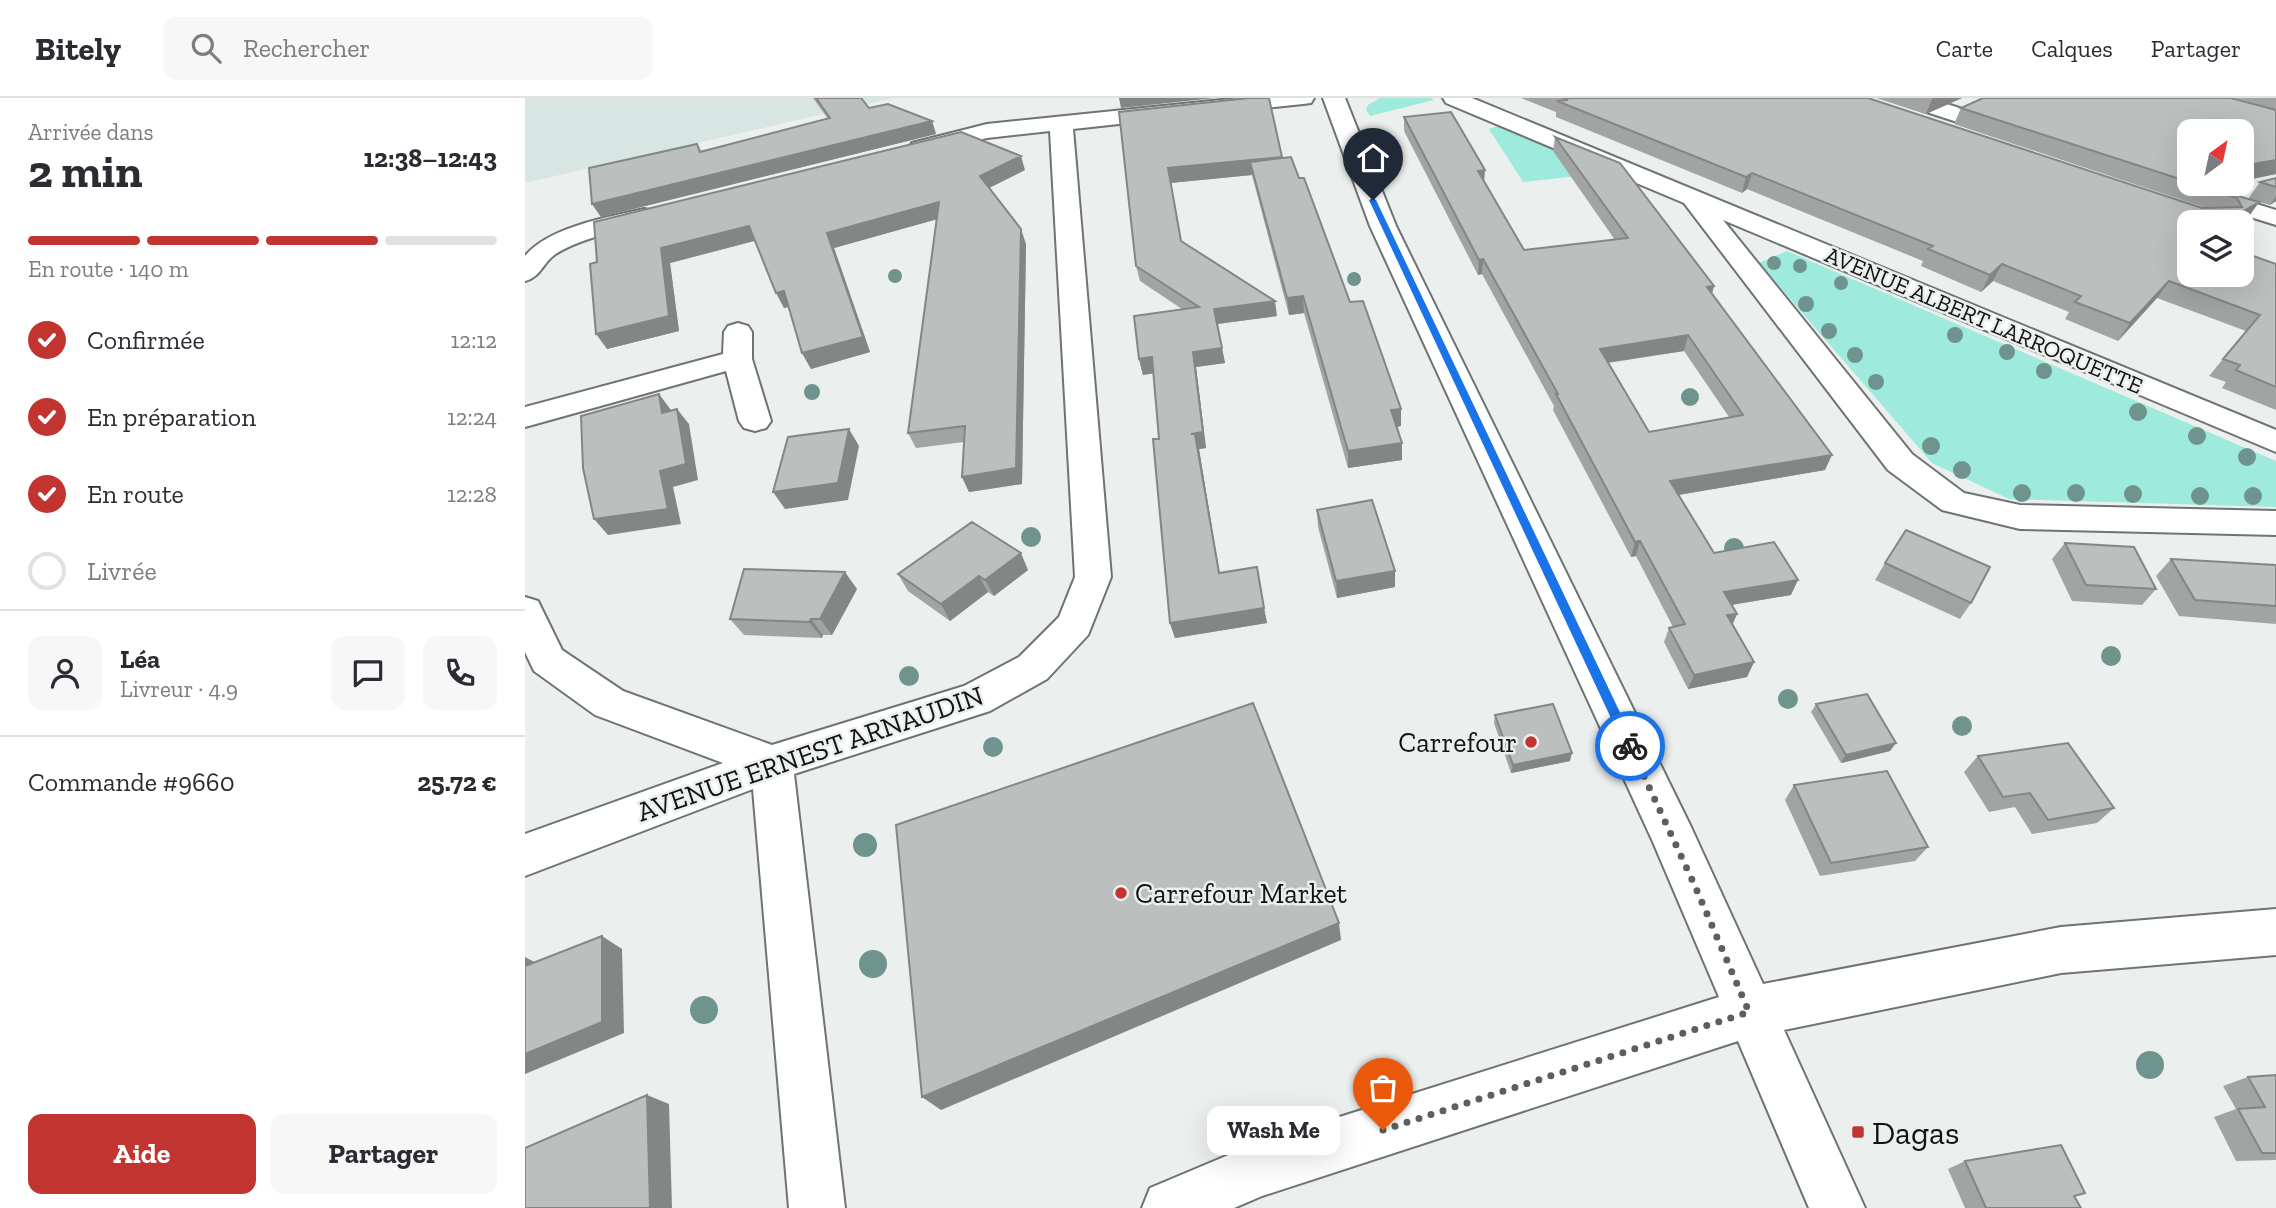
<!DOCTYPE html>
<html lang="fr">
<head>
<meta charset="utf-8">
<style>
	:root { --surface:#fff; --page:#f7f7f7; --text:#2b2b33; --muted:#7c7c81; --line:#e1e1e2; --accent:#c23430 }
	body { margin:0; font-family:"Zilla Slab",serif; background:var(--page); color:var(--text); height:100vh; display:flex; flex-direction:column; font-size:26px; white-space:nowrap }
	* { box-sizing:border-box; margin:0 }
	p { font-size:23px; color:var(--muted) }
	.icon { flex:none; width:38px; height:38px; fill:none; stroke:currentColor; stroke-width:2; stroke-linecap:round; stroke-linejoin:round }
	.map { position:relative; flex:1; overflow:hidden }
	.side { display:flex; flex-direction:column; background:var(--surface); width:525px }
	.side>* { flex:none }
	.needle { width:46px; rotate:33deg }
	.buttons { position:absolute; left:1652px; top:21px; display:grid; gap:14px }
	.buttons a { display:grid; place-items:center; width:77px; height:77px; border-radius:14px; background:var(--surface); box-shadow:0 7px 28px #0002; font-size:35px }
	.pin { position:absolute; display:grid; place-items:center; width:60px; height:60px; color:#fff; margin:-72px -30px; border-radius:50% 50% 50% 0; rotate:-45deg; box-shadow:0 0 7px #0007 }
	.pin .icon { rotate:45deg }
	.courier { position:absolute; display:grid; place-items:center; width:70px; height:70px; margin:-35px; border:5px solid #1a73e8; border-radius:50%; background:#fff; color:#222; box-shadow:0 2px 9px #0007 }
	.bubble { position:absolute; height:49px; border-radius:14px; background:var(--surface); box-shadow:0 7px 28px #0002; font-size:23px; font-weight:700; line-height:49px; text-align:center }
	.summary em { font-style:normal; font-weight:700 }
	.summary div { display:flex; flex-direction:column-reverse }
	.summary { display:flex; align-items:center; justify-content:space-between; height:119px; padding:0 28px }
	h1 { font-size:46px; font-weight:700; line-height:52px }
	.bar { display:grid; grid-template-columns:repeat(4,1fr); gap:10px 7px; align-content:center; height:84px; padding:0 28px }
	.bar i { height:9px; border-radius:5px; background:var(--line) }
	.bar .active { background:var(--accent) }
	.bar p { grid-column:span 4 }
	.line { display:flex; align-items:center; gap:18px; padding:0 28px; border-top:2px solid var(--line) }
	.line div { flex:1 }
	.round { display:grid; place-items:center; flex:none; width:74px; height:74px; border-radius:14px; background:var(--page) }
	ol { padding:0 28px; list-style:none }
	li { display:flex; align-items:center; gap:21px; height:77px }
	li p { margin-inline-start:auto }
	li .icon { padding:7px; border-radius:50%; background:var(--accent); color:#fff; stroke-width:4 }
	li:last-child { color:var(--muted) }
	li i { width:38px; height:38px; border:4px solid var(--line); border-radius:50% }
	.cta { display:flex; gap:14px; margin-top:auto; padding:14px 28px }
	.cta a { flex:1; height:80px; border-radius:14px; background:var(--accent); color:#fff; font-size:28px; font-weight:700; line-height:80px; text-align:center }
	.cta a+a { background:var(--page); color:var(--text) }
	header { display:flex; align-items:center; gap:42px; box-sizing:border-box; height:98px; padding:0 35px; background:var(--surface); border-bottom:2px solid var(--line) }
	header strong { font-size:33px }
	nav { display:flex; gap:38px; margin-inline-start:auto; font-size:24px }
	.search { width:490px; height:63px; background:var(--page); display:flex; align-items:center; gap:18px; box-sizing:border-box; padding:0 24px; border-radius:14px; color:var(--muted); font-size:26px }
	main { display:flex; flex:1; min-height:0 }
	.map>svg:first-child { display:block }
	.built { fill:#d8e6e3 }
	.green { fill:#9eebdd }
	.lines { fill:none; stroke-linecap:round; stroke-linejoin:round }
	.minor-casing { stroke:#6f7372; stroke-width:4 }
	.minor { fill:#fff; fill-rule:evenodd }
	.tree { fill:#6f938d }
	.wall { fill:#a1a4a3; fill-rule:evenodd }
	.shaded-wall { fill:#838685 }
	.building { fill:#bbbfbe; stroke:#838685; stroke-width:2; fill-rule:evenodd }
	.route { fill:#1a73e8 }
	.done { stroke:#5d5f5f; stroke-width:7; stroke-dasharray:0 12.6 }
	.poi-dot { fill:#c23430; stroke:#ebefee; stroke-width:2.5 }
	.labels { text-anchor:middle; stroke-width:5; stroke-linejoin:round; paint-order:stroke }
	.far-street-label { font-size:23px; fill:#111212; stroke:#ebefee }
	.poi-label { font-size:28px; fill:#111212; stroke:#ebefee; text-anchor:end }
	.street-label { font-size:28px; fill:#111212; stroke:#ebefee }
	.near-poi-label { font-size:33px; fill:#111212; stroke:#ebefee; text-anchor:start }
</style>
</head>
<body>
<header>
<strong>Bitely</strong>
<div class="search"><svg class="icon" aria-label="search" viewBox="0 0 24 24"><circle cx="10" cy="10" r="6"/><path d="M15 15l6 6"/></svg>Rechercher</div>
<nav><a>Carte</a><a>Calques</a><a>Partager</a></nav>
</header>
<main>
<section class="side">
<div class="summary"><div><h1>2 min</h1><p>Arrivée dans</p></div><em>12:38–12:43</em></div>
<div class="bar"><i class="active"></i><i class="active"></i><i class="active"></i><i></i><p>En route · 140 m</p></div>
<ol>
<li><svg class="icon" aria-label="check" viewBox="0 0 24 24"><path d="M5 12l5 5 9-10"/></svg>Confirmée<p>12:12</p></li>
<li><svg class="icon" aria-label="check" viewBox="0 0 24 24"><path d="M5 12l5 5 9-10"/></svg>En préparation<p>12:24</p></li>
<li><svg class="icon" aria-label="check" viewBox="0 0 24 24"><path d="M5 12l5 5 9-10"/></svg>En route<p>12:28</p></li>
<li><i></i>Livrée</li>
</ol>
<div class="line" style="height:126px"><a class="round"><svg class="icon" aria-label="person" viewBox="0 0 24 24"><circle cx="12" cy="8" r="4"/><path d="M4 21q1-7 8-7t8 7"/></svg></a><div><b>Léa</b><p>Livreur · 4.9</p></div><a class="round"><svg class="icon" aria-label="chat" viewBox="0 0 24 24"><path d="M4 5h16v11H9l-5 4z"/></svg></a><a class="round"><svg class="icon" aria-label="phone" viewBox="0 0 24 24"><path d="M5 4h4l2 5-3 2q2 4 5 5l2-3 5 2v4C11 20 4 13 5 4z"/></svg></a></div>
<div class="line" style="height:91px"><div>Commande #9660</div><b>25.72 €</b></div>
<div class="cta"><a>Aide</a><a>Partager</a></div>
</section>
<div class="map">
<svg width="1751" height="1110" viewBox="0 0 1751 1110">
	<rect width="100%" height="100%" fill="#ebefee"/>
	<path class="built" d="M0,0H368L0,85Z"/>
	<path class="green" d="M855,0H906L909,2L845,18L841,12L843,7Z
		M979,26L1079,75L998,84L964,31Z
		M1262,153L1751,363V409L1484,401L1407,365L1234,165Z"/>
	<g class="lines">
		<g class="minor-casing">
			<path id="minor" d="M716,0H789L786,5L778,6L548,31L586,479L563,537L522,581L465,613L269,676L320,1110H264L228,691L0,778V736L198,665L70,617L9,573L0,554V499L13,503L37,552L98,593L247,647L439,588L494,559L534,519L550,479L525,33L462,40L395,57L387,55L384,50L387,45L462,26Z
				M798,0H820L871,128L1166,729L1238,886L1536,829L1751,811V857L1536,875L1259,932L1340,1110H1284L1213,943L737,1098L709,1110H617L625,1090L732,1045L1194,899L1128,744L845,128Z
				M918,0H947L1751,332V354L1198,122L1387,356L1439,395L1495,407L1751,413V437L1495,431L1417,412L1363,372L1159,105L921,5Z
				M1371,0H1403L1491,28L1494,33L1491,38H1475L1374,5Z
				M1680,90L1751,112V127L1671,102L1668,97L1671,92Z
				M119,111L128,113L131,118L128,123C102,130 48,142 28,158C17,167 15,179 0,183V158C24,129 83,119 119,111Z
				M213,225L223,228L227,234V261L246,323L241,330L230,333L219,330L214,323L201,273L0,329V309L198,256L199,234L203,228Z"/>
		</g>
		<use href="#minor" class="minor"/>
	</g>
	<g class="tree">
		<circle cx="1249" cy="165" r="7"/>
		<circle cx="1275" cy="168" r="7"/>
		<circle cx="370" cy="178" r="7"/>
		<circle cx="829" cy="181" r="7"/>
		<circle cx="1316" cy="185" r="7"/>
		<circle cx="1281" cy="206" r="8"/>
		<circle cx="1304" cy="233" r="8"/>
		<circle cx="1430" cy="237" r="8"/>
		<circle cx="1482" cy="254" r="8"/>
		<circle cx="1330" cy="257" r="8"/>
		<circle cx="1519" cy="273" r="8"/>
		<circle cx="1351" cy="284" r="8"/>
		<circle cx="287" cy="294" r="8"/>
		<circle cx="1165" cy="299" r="9"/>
		<circle cx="1613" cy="314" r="9"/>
		<circle cx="1672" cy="338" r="9"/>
		<circle cx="1406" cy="348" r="9"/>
		<circle cx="1722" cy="359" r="9"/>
		<circle cx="1437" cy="372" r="9"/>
		<circle cx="1497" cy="395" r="9"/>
		<circle cx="1551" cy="395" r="9"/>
		<circle cx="1608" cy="396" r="9"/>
		<circle cx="1675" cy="398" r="9"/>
		<circle cx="1728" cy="398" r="9"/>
		<circle cx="506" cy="439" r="10"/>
		<circle cx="1209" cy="450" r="10"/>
		<circle cx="1586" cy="558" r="10"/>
		<circle cx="384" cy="578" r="10"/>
		<circle cx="1263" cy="601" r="10"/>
		<circle cx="1437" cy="628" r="10"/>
		<circle cx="468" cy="649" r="10"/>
		<circle cx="340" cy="747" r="12"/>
		<circle cx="348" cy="866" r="14"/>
		<circle cx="179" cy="912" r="14"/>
		<circle cx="1625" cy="967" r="14"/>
	</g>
	<path class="wall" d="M288,0H336L344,10L407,23L411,36L76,119L67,106L172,46L176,53L303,21Z
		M996,0H1343L1677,110H1681L1429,26L1436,10L1458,0H1706L1751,12V76L1717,83V33H1664V83H1663L1664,86H1672L1734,104L1722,121L1716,124H1664V177H1717V154L1751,166V312L1697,290L1701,284L1684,278L1721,233L1632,200L1593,243L1540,221L1544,214L1468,183L1456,194L1396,168L1398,163L1222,91L1217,95L1031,19V14Z
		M1351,0H1437L1401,16Z
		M1710,0H1751V12Z
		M594,14L757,60L774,80L825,204L876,311V328L871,329L877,362L823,370L779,215L764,217L727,77L645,85L656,143L752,218L692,226L700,265L671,269L681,350L674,351L694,475L739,510L742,525L650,540L645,525L634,341L628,275L618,277L614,261L657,211L615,183L611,168Z
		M879,19L959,84L999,152L1090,142L1028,53L1030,39L1189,188L1187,195L1300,372L1153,397L1189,455L1266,497L1207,507L1212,516L1207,526L1229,564L1222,579L1163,591L1139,544L1144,530L1148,529L1111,458L1106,459L1028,312L1029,308L957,176L953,177L879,33ZM1159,253L1204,319L1124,334L1083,265Z
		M500,72L464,90L501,146L497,386L444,394L437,379L439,344L391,350L383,335L412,121L309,150L345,254L286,271L277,255L264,209L259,210L230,143L145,165L154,233L82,251L65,166Z
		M1751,80V103L1745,107L1723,101L1735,84Z
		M792,412L870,489L812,500L793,429Z
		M1540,445L1631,491L1617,507L1547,503L1527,461Z
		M1646,461L1751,467V526L1654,518L1631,478Z
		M1360,465L1446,505L1435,521L1350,482Z
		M503,472L469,498L463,494L425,523L383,493L373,476Z
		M332,491L307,537H298L297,540L219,537L205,521Z
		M1291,606L1365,653L1316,665L1286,614Z
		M970,617L1045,663L986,675L969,625Z
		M1453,658L1589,710L1572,725L1507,736L1490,709L1464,714L1439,674Z
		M1269,687L1403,749L1390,763L1295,778L1260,702Z
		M1751,977V1062L1711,1063L1689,1019L1711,1011L1698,988L1723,979Z
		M1440,1063L1560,1095L1550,1098L1556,1110H1440L1423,1071Z"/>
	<path class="shaded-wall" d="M594,0H690L596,10Z
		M1409,0H1437L1401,16L1407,1Z
		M407,23L411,36L76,119L67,106Z
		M496,58L500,72L460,92L455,78Z
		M757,59L759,73L725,64L727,77L645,85L643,70Z
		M1751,62V76L1717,83V68Z
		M1664,68V82L1655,81Z
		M960,72L959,86L953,73Z
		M1227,75L1222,91L1217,95L1221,79Z
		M1687,86H1699L1685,88Z
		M1751,98V103L1745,107Z
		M414,104L420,119L309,150L345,254L286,271L277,255L302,135Z
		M1734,104L1722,121L1716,124H1700Z
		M224,128L232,142L145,165L154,233L82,251L71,236L136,150Z
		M496,131L501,146L497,386L444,394L437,379Z
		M958,161L957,176L953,177L954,162Z
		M1477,166L1468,183L1456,194L1465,177Z
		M1644,183L1632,200L1593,243L1605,225Z
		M1189,188L1185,203L1182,189Z
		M259,193L267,208L259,210L251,195Z
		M778,198L779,215L764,217L762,200Z
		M750,203L752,218L692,226L689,211Z
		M1163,237L1159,253L1072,266L1075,251Z
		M697,250L700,265L671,269L681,350L674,351L697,490L670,352L668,254Z
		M627,259L631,275L618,277L614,261Z
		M134,296L146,312L137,315Z
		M152,311L164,326L173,382L148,389L156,426L83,437L69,421L135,373Z
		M876,311V328L866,330V312Z
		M324,331L334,348L323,402L260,411L248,394Z
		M877,345V362L823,370V353Z
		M1307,357L1300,372L1141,399L1145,383Z
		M1115,443L1111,458L1106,459L1110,444Z
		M496,455L503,472L469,498L460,482Z
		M870,473V489L812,500L811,483Z
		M320,474L332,491L307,537L295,521Z
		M454,478L463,494L425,523L416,506Z
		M1273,482L1266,497L1193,509L1199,494Z
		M739,510L742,525L650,540L645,525Z
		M1212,516L1206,530L1202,517Z
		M286,521L298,537L297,540L284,524Z
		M1229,564L1222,579L1163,591L1169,577Z
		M1371,645L1365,653L1316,665L1321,657Z
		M1047,655L1045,663L986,675L988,667Z
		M814,825L816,842L416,1012L397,999Z
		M77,838L97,851L99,935L0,976V956Z
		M0,859L21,870L0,871Z
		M122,997L144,1006L147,1110H125Z"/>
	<path class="building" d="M291,0H336L344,10L363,6L407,23L67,106L64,70L172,46L175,54L305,20Z
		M724,0H744L757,59L643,70L656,143L750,203L689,211L697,250L668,254L678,334L666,336H670L694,475L732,469L739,510L645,525L628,341H634L627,259L614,261L609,218L674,209L611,168L594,14Z
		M1038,0H1343L1677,110L1717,109L1712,100L1668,86H1672L1734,104L1700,124H1664V177H1717V154L1751,166V289L1711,272L1715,267L1698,261L1735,217L1644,183L1605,225L1550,204L1556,198L1477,166L1465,177L1403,151L1408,148L1227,75L1221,79L1032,3L1043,2Z
		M1458,0H1706L1751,12V62L1717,68V33H1664V68L1659,74L1664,84L1436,10Z
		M926,14L960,72L953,73L999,152L1103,140L1030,39L1095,65L1189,188L1182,189L1307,357L1145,383L1189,455L1249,444L1273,482L1199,494L1212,516L1202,517L1229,564L1169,577L1144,530L1160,526L1115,443L1110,444L1031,296H1033L958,161L954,162L879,19ZM1163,237L1218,317L1124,334L1075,251Z
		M436,34L496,58L455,78L496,131L491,370L437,379L440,328L383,335L414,104L302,135L338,239L277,255L259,193L251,195L224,128L136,150L144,218L71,236L65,166L72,164L69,124Z
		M766,59L774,80H779L825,204L838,203L876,311L866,312L877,345L823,353L778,198L762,200L725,64Z
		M1751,80V89L1735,84Z
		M134,296L137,315L152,311L161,366L135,373L143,411L69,421L58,370L56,318Z
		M324,331L313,385L248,394L263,339Z
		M847,402L870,473L811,483L792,412Z
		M447,424L496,455L460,482L454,478L416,506L373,476Z
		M1381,432L1465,469L1446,505L1360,465Z
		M1540,445L1609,449L1631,491L1561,487Z
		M1646,461L1751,467V508L1670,502Z
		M219,471L320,474L295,521H286L284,524L205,521Z
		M1342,596L1371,645L1321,657L1291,606Z
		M728,605L814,825L397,999L371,727Z
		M1028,606L1047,655L988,667L970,617Z
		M1543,645L1589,710L1523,722L1505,695L1478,699L1453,658Z
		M1362,673L1403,749L1306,765L1269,687Z
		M77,838V924L0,956V868Z
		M1751,977V1055H1737L1713,1011L1740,1009L1723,979Z
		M122,997L125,1110H0V1050Z
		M1536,1047L1560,1095L1549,1098L1556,1110H1461L1440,1063Z"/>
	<path class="route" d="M848,100L851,102L1111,648L1109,652H1101L1099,648L844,102Z"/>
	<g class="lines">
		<path class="done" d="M858,1032L1224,914L1170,788L1105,648"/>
	</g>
	<g class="poi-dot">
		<circle cx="1006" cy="644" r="7"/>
		<circle cx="596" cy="795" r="7"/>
		<rect x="1326" y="1027" width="14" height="14" rx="3.5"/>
	</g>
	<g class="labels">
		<g class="far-street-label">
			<text transform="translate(1459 222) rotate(23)" y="8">AVENUE ALBERT LARROQUETTE</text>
		</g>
		<g class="poi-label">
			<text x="992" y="654">Carrefour</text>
			<text x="610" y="805" text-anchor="start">Carrefour Market</text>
		</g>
		<g class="street-label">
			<text transform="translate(285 655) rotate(-19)" y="10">AVENUE ERNEST ARNAUDIN</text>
		</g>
		<g class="near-poi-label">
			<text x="1347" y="1046">Dagas</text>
		</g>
	</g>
</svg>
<div class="buttons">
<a><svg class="needle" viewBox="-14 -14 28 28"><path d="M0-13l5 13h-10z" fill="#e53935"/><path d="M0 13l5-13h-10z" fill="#7c7c81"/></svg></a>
<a><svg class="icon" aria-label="layers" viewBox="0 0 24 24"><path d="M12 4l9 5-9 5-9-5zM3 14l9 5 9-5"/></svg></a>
</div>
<div class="pin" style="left:858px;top:1032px;background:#ea580c"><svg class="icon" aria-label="bag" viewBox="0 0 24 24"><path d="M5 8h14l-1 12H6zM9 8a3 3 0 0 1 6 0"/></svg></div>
<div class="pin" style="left:848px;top:102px;background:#1f2937"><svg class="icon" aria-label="home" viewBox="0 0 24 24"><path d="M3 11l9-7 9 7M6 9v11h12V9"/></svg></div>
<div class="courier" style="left:1105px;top:648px"><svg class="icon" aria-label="bike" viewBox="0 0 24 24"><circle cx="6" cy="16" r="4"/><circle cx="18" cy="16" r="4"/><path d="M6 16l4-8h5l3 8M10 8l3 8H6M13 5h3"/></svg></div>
<div class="bubble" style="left:682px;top:1008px;width:133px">Wash Me</div>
</div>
</main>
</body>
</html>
